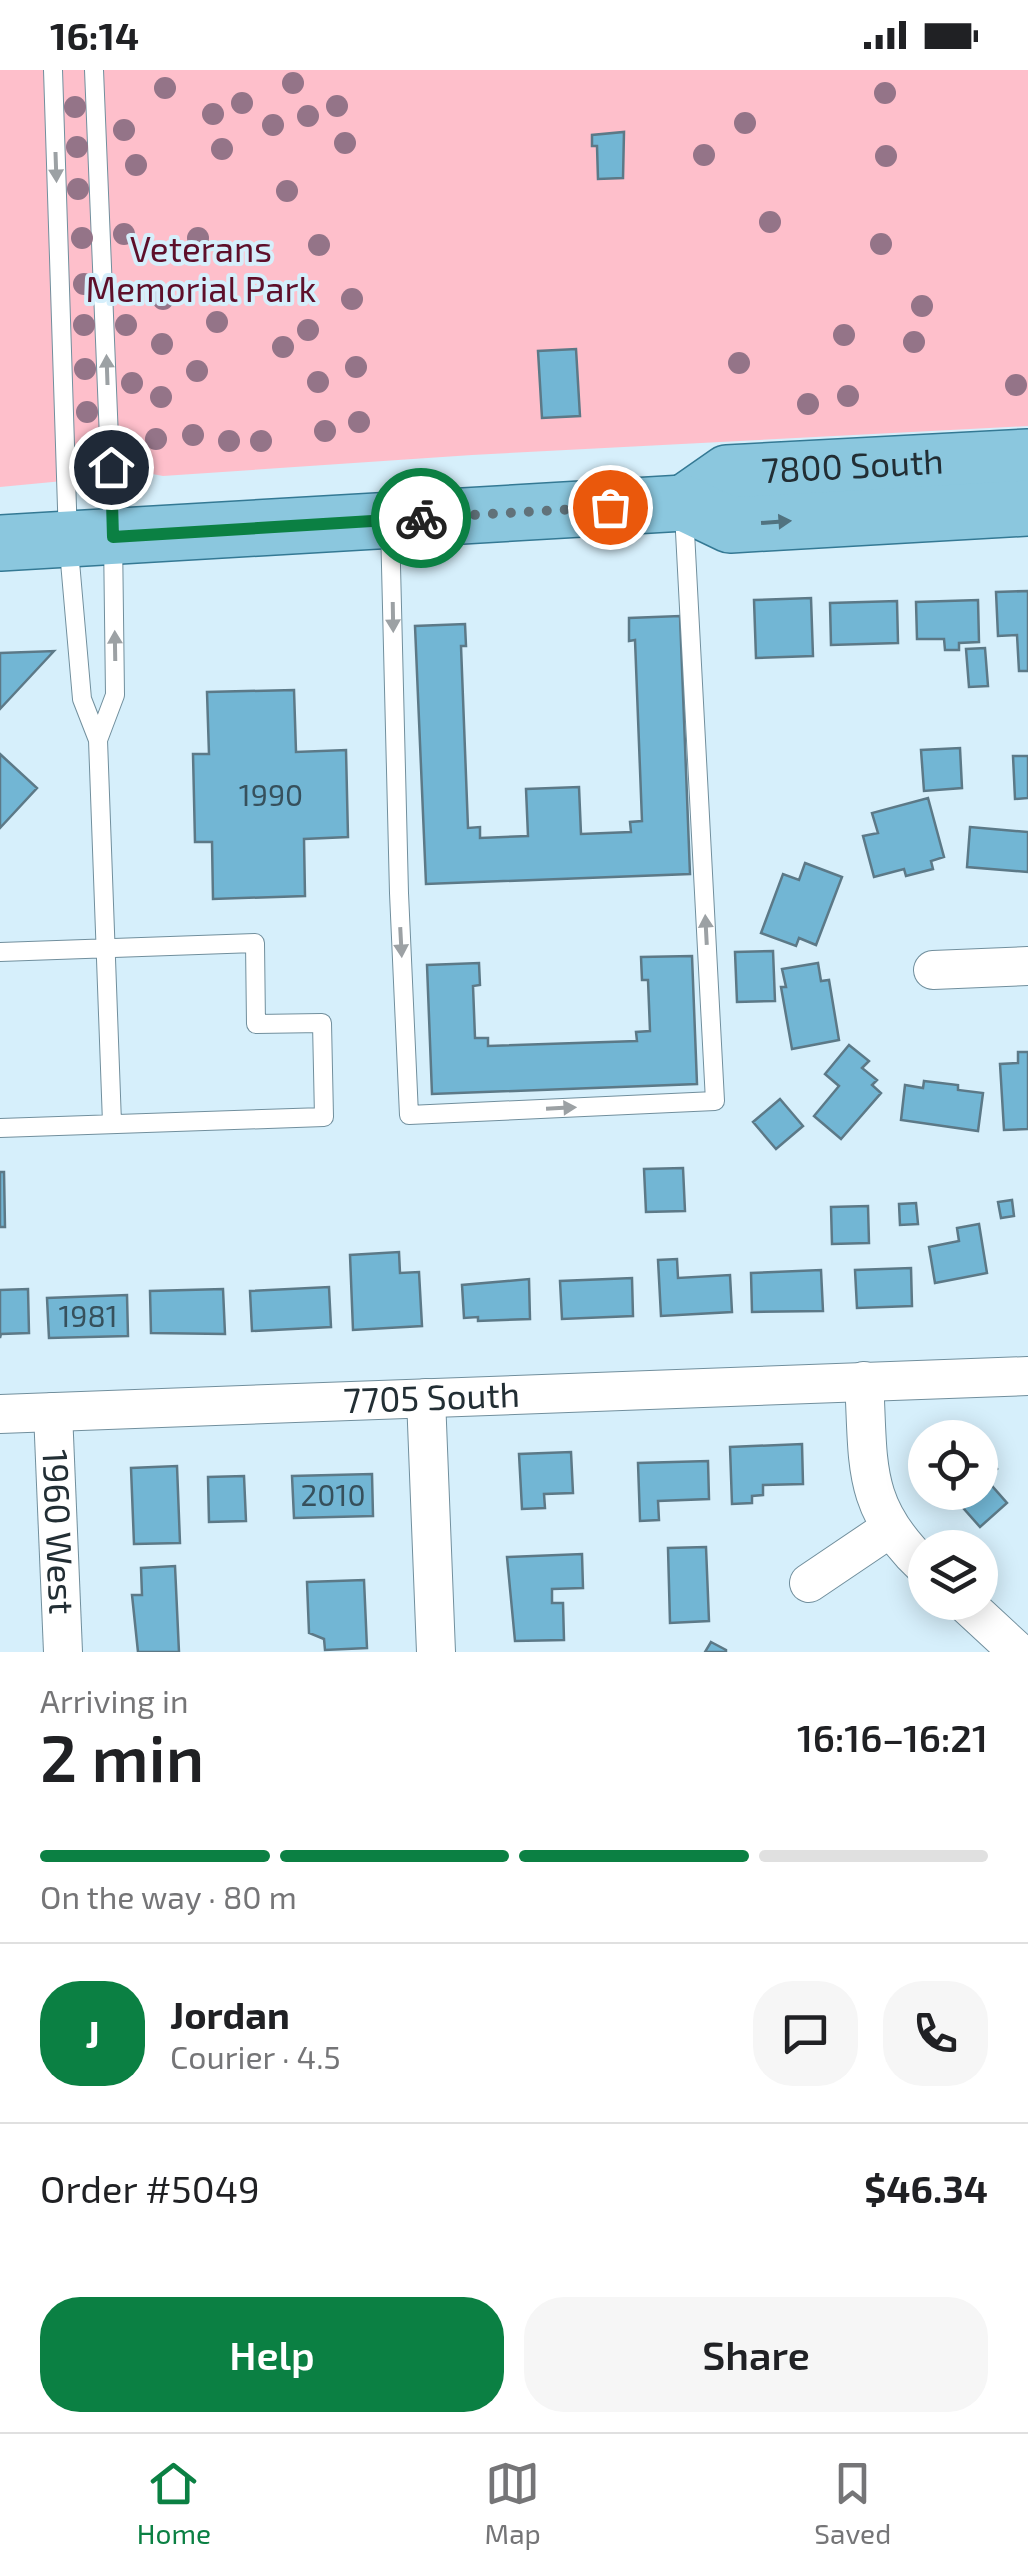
<!DOCTYPE html>
<html lang="en">
<head>
<meta charset="utf-8">
<style>
	:root { --surface:#fff; --page:#f6f6f6; --text:#202124; --muted:#757577; --line:#e0e0e0; --accent:#0b8043 }
	body { margin:0; font-family:"Exo 2",sans-serif; background:var(--page); color:var(--text); height:100vh; display:flex; flex-direction:column; font-size:38px; white-space:nowrap }
	* { box-sizing:border-box; margin:0 }
	p { font-size:32px; color:var(--muted) }
	.icon { flex:none; width:55px; height:55px; fill:none; stroke:currentColor; stroke-width:2; stroke-linecap:round; stroke-linejoin:round }
	.map { position:relative; height:1582px; overflow:hidden }
	.side { display:flex; flex-direction:column; background:var(--surface); flex:1 }
	.side>* { flex:none }
	.fabs { position:absolute; left:908px; top:1350px; display:grid; gap:20px }
	.fabs a { display:grid; place-items:center; width:90px; height:90px; border-radius:50%; background:var(--surface); box-shadow:0 5px 25px #0003; font-size:50px }
	.pin { position:absolute; display:grid; place-items:center; width:85px; height:85px; color:#fff; margin:-42px; border:5px solid #fff; border-radius:50%; box-shadow:0 2px 10px #0007 }
	.courier { position:absolute; display:grid; place-items:center; width:100px; height:100px; margin:-50px; border:8px solid #0b8043; border-radius:50%; background:#fff; color:#222; box-shadow:0 2px 12px #0007 }
	.headline em { font-style:normal; font-weight:600 }
	.headline div { display:flex; flex-direction:column-reverse }
	.headline { display:flex; align-items:center; justify-content:space-between; height:170px; padding:0 40px }
	h1 { font-size:65px; font-weight:600; line-height:75px }
	.bar { display:grid; grid-template-columns:repeat(4,1fr); gap:15px 10px; align-content:center; height:120px; padding:0 40px }
	.bar i { height:12px; border-radius:8px; background:var(--line) }
	.bar .on { background:var(--accent) }
	.bar p { grid-column:span 4 }
	.line { display:flex; align-items:center; gap:25px; padding:0 40px; border-top:2px solid var(--line) }
	.line div { flex:1 }
	.round { display:grid; place-items:center; flex:none; width:105px; height:105px; border-radius:40px; background:var(--page) }
	.action { display:flex; gap:20px; margin-top:auto; padding:20px 40px }
	.action a { flex:1; height:115px; border-radius:40px; background:var(--accent); color:#fff; font-size:40px; font-weight:600; line-height:115px; text-align:center }
	.action a+a { background:var(--page); color:var(--text) }
	.status { display:flex; justify-content:space-between; align-items:center; height:70px; padding:0 50px; background:var(--surface); direction:ltr }
	.status svg { height:28px; fill:currentColor }
	.tabs { display:flex; justify-content:space-around; align-items:center; height:140px; border-top:2px solid var(--line); background:var(--surface); font-size:28px; color:var(--muted) }
	.tabs a { display:grid; justify-items:center; gap:5px }
	.tabs .on { color:var(--accent) }
	.map>svg:first-child { display:block }
	.green { fill:#febfcb }
	.building { fill:#72b6d4; stroke:#5c7987; stroke-width:2.5 }
	.lines { fill:none; stroke-linecap:round; stroke-linejoin:round }
	.lane-casing { stroke:#718f9d; stroke-width:20 }
	.street-casing { stroke:#718f9d; stroke-width:40 }
	.primary-casing { stroke:#347994; stroke-width:58 }
	.lane { stroke:#fff; stroke-width:18 }
	.street { stroke:#fff; stroke-width:38 }
	.primary { stroke:#8bc7de; stroke-width:55 }
	.tree { fill:#947488 }
	.oneway { fill:#9ca1a4 }
	.oneway2 { fill:#517380 }
	.done { stroke:#61727a; stroke-width:10; stroke-dasharray:0 18 }
	.route { stroke:#0b8043; stroke-width:12 }
	.labels { text-anchor:middle; stroke-width:8; stroke-linejoin:round; paint-order:stroke }
	.number-label { font-size:30px; fill:#36505c }
	.park-label { font-size:35px; fill:#5e0f2a; stroke:#d6effb }
	.street-label { font-size:35px; fill:#222e34; stroke:#d6effb }
</style>
</head>
<body>
<div class="status"><b>16:14</b><svg viewBox="0 0 49 12"><path d="M0 12V9h3v3zM5 12V6h3v6zM10 12V3h3v9zM15 12V0h3v12zM26 1h20v11H26zM47 4h2v5h-2z"/></svg></div>
<div class="map">
<svg width="1028" height="1582" viewBox="0 0 1028 1582">
	<rect width="100%" height="100%" fill="#d6effb"/>
	<path class="green" d="M0,0H1028V356L472,385L163,406L147,403L0,417Z"/>
	<path class="building" d="M624,62L623,108L598,109L597,76H592V65Z
		M576,279L580,346L542,348L538,281Z
		M1028,521V601H1019L1017,565L998,566L996,522Z
		M811,528L813,586L756,588L754,530Z
		M978,530L979,572L959,573V580H945L944,569H917L916,532Z
		M897,531L898,573L831,575L830,533Z
		M680,546L690,804L426,814L415,556L465,554L466,576H461L468,758L480,757V768L528,766L526,719L579,717L581,764L631,762L630,752L642,751L635,570L629,571V548Z
		M985,578L988,616L969,617L966,579Z
		M54,581L0,639V583Z
		M294,620L296,682L346,680L348,767L304,769L305,826L213,829L212,772H195L193,684H209L207,622Z
		M960,678L962,718L924,721L921,680Z
		M0,684L37,718L0,758Z
		M1013,686H1028V728L1015,729Z
		M928,728L944,787L931,791L933,799L906,806L904,799L874,807L863,766L878,763L872,743Z
		M970,757L1028,762V802L967,797Z
		M805,793L842,807L816,875L799,868L796,876L761,863L783,804L799,810Z
		M773,881L775,931L737,932L735,882Z
		M692,886L697,1014L432,1024L427,895L479,893L480,915L473,916L475,968H488V976L637,971L636,962L650,961L648,910H642L641,887Z
		M818,893L821,911L829,910L839,970L792,979L781,917H786L782,899Z
		M849,975L869,991L862,998L877,1010L872,1015L881,1023L841,1069L814,1046L839,1016L825,1004Z
		M1018,982H1028V1059L1004,1060L1000,994L1018,993Z
		M924,1011L958,1015V1020L983,1023L978,1061L901,1050L905,1015L923,1018Z
		M780,1029L803,1056L776,1079L753,1052Z
		M683,1098L685,1141L646,1142L644,1099Z
		M0,1102H4L5,1157H0Z
		M1012,1130L1014,1146L1001,1148L998,1132Z
		M916,1133L918,1154L900,1155L899,1134Z
		M868,1136L869,1173L832,1174L831,1137Z
		M979,1154L987,1203L935,1213L929,1177L959,1171L957,1158Z
		M399,1182L400,1203L419,1202L422,1256L353,1260L350,1185Z
		M677,1189L678,1208L730,1205L732,1242L661,1246L658,1190Z
		M911,1198L912,1236L857,1238L855,1200Z
		M821,1200L823,1241L752,1242L751,1203Z
		M632,1208L633,1246L562,1249L560,1211Z
		M529,1209L530,1249L478,1251V1247L464,1248L462,1215Z
		M329,1217L331,1257L252,1261L250,1221Z
		M28,1219L29,1263L1,1264L0,1268V1220Z
		M223,1219L225,1264L151,1263L150,1221Z
		M127,1225L128,1266L49,1268L47,1228Z
		M802,1374L803,1414L763,1415V1425L752,1426V1433L732,1434L730,1377Z
		M571,1382L573,1423L544,1424L545,1438L522,1439L519,1384Z
		M985,1386L997,1399L986,1409L1007,1433L980,1457L949,1422H980V1390Z
		M708,1391L709,1429L658,1431L659,1450L640,1451L638,1393Z
		M177,1396L180,1473L134,1474L131,1398Z
		M372,1404L373,1446L294,1448L292,1406Z
		M244,1406L246,1451L209,1452L208,1407Z
		M706,1477L709,1551L670,1553L668,1478Z
		M582,1484L583,1518L552,1519V1533H563L564,1570L515,1571L507,1487Z
		M175,1496L179,1582H138L132,1525H142L141,1498Z
		M364,1510L367,1578L325,1580L324,1569L309,1563L307,1512Z
		M711,1572L726,1580V1582H705Z"/>
	<g class="lines">
		<g class="lane-casing">
			<path id="lane" d="M53,0L68,469L82,629L98,670L112,1053
				M94,0L113,467L115,625L98,670
				M390,455L399,823L409,1045L715,1031L684,443
				M0,882L255,873L256,954L322,953L324,1047L0,1058"/>
		</g>
		<g class="street-casing">
			<g id="street">
				<path d="M933,900L1028,896"/>
				<path d="M864,1311C869,1393 860,1436 925,1497"/>
				<path d="M426,1328L436,1582"/>
				<path id="s1" d="M53,1342L63,1582"/>
				<path id="s2" d="M0,1344L1028,1306"/>
				<path d="M809,1513L889,1459"/>
				<path d="M964,1532L1018,1582"/>
			</g>
		</g>
		<g class="primary-casing">
			<g id="primary">
				<path id="s3" d="M684,433L727,403L1028,387"/>
				<path d="M0,473L684,433L730,455L1028,438"/>
			</g>
		</g>
		<use href="#lane" class="lane"/>
		<use href="#street" class="street"/>
		<use href="#primary" class="primary"/>
	</g>
	<g class="tree">
		<circle cx="293" cy="13" r="11"/>
		<circle cx="165" cy="18" r="11"/>
		<circle cx="885" cy="23" r="11"/>
		<circle cx="242" cy="33" r="11"/>
		<circle cx="337" cy="36" r="11"/>
		<circle cx="75" cy="37" r="11"/>
		<circle cx="213" cy="44" r="11"/>
		<circle cx="308" cy="46" r="11"/>
		<circle cx="745" cy="53" r="11"/>
		<circle cx="273" cy="55" r="11"/>
		<circle cx="124" cy="60" r="11"/>
		<circle cx="345" cy="73" r="11"/>
		<circle cx="77" cy="77" r="11"/>
		<circle cx="222" cy="79" r="11"/>
		<circle cx="704" cy="85" r="11"/>
		<circle cx="886" cy="86" r="11"/>
		<circle cx="136" cy="95" r="11"/>
		<circle cx="78" cy="119" r="11"/>
		<circle cx="287" cy="121" r="11"/>
		<circle cx="770" cy="152" r="11"/>
		<circle cx="124" cy="164" r="11"/>
		<circle cx="82" cy="168" r="11"/>
		<circle cx="198" cy="168" r="11"/>
		<circle cx="881" cy="174" r="11"/>
		<circle cx="319" cy="175" r="11"/>
		<circle cx="84" cy="214" r="11"/>
		<circle cx="163" cy="229" r="11"/>
		<circle cx="352" cy="229" r="11"/>
		<circle cx="922" cy="236" r="11"/>
		<circle cx="217" cy="252" r="11"/>
		<circle cx="84" cy="255" r="11"/>
		<circle cx="126" cy="255" r="11"/>
		<circle cx="308" cy="260" r="11"/>
		<circle cx="844" cy="265" r="11"/>
		<circle cx="914" cy="272" r="11"/>
		<circle cx="162" cy="274" r="11"/>
		<circle cx="283" cy="277" r="11"/>
		<circle cx="739" cy="293" r="11"/>
		<circle cx="356" cy="297" r="11"/>
		<circle cx="85" cy="299" r="11"/>
		<circle cx="197" cy="301" r="11"/>
		<circle cx="318" cy="312" r="11"/>
		<circle cx="132" cy="313" r="11"/>
		<circle cx="1016" cy="315" r="11"/>
		<circle cx="848" cy="326" r="11"/>
		<circle cx="161" cy="327" r="11"/>
		<circle cx="808" cy="334" r="11"/>
		<circle cx="87" cy="342" r="11"/>
		<circle cx="359" cy="352" r="11"/>
		<circle cx="325" cy="361" r="11"/>
		<circle cx="193" cy="365" r="11"/>
		<circle cx="156" cy="369" r="11"/>
		<circle cx="229" cy="371" r="11"/>
		<circle cx="261" cy="371" r="11"/>
	</g>
	<defs><path id="oneway-solid" d="M-6-.8H1V-3.2L6.5 0L1 3.2V.8H-6Z" transform="scale(2.5)"/></defs>
	<g class="oneway">
		<use href="#oneway-solid" transform="translate(56 97) rotate(88)"/>
		<use href="#oneway-solid" transform="translate(107 300) rotate(-92)"/>
		<use href="#oneway-solid" transform="translate(393 547) rotate(89)"/>
		<use href="#oneway-solid" transform="translate(115 576) rotate(-91)"/>
		<use href="#oneway-solid" transform="translate(706 860) rotate(-93)"/>
		<use href="#oneway-solid" transform="translate(401 872) rotate(87)"/>
		<use href="#oneway-solid" transform="translate(561 1038) rotate(-3)"/>
	</g>
	<use class="oneway2" href="#oneway-solid" transform="translate(776 452) rotate(-4)"/>
	<g class="lines">
		<path class="done" d="M421,448L610,437"/>
		<path class="route" d="M111,397L113,467L421,448"/>
	</g>
	<g class="labels">
		<g class="number-label">
			<text x="271" y="736">1990</text>
			<text x="88" y="1257">1981</text>
			<text x="333" y="1436">2010</text>
		</g>
		<g class="park-label">
			<text x="201" y="192">Veterans<tspan x="201" dy="40">Memorial Park</tspan></text>
		</g>
		<g class="street-label">
			<text dy="12" stroke="none"><textPath href="#s3" startOffset="178">7800 South</textPath></text>
			<text dy="12" stroke="none"><textPath href="#s2" startOffset="432">7705 South</textPath></text>
			<text dy="12" stroke="none"><textPath href="#s1" startOffset="120">1960 West</textPath></text>
		</g>
	</g>
</svg>
<div class="fabs">
<a><svg class="icon" aria-label="locate" viewBox="0 0 24 24"><circle cx="12" cy="12" r="6"/><path d="M12 2v4M12 18v4M2 12h4M18 12h4"/></svg></a>
<a><svg class="icon" aria-label="layers" viewBox="0 0 24 24"><path d="M12 4l9 5-9 5-9-5zM3 14l9 5 9-5"/></svg></a>
</div>
<div class="pin" style="left:610px;top:437px;background:#ea580c"><svg class="icon" aria-label="bag" viewBox="0 0 24 24"><path d="M5 8h14l-1 12H6zM9 8a3 3 0 0 1 6 0"/></svg></div>
<div class="pin" style="left:111px;top:397px;background:#1f2937"><svg class="icon" aria-label="home" viewBox="0 0 24 24"><path d="M3 11l9-7 9 7M6 9v11h12V9"/></svg></div>
<div class="courier" style="left:421px;top:448px"><svg class="icon" aria-label="bike" viewBox="0 0 24 24"><circle cx="6" cy="16" r="4"/><circle cx="18" cy="16" r="4"/><path d="M6 16l4-8h5l3 8M10 8l3 8H6M13 5h3"/></svg></div>
</div>
<section class="side">
<div class="headline"><div><h1>2 min</h1><p>Arriving in</p></div><em>16:16–16:21</em></div>
<div class="bar"><i class="on"></i><i class="on"></i><i class="on"></i><i></i><p>On the way · 80 m</p></div>
<div class="line" style="height:180px"><b class="round" style="background:var(--accent);color:#fff">J</b><div><b>Jordan</b><p>Courier · 4.5</p></div><a class="round"><svg class="icon" aria-label="chat" viewBox="0 0 24 24"><path d="M4 5h16v11H9l-5 4z"/></svg></a><a class="round"><svg class="icon" aria-label="phone" viewBox="0 0 24 24"><path d="M5 4h4l2 5-3 2q2 4 5 5l2-3 5 2v4C11 20 4 13 5 4z"/></svg></a></div>
<div class="line" style="height:130px"><div>Order #5049</div><b>$46.34</b></div>
<div class="action"><a>Help</a><a>Share</a></div>
</section>
<nav class="tabs">
<a class="on"><svg class="icon" aria-label="home" viewBox="0 0 24 24"><path d="M3 11l9-7 9 7M6 9v11h12V9"/></svg>Home</a>
<a><svg class="icon" aria-label="map" viewBox="0 0 24 24"><path d="M3 6l6-2 6 2 6-2v14l-6 2-6-2-6 2zM9 4v14M15 6v14"/></svg>Map</a>
<a><svg class="icon" aria-label="saved" viewBox="0 0 24 24"><path d="M7 4h10v16l-5-4-5 4z"/></svg>Saved</a>
</nav>
</body>
</html>
